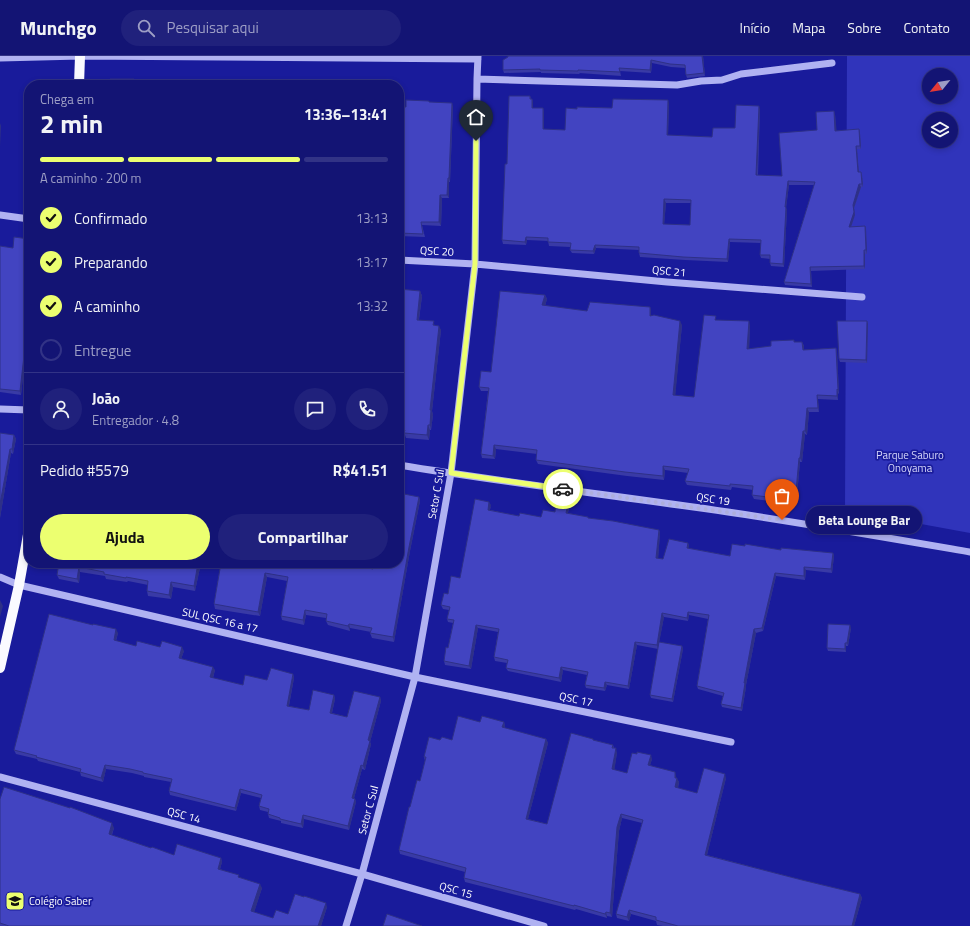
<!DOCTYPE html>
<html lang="pt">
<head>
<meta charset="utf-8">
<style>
	:root { --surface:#131474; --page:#20217c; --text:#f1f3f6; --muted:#9d9ec5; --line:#323386; --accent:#ecff70 }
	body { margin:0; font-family:"Titillium Web",sans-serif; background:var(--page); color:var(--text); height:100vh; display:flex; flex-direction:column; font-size:15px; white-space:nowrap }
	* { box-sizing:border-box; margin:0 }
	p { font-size:13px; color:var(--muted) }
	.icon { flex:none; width:22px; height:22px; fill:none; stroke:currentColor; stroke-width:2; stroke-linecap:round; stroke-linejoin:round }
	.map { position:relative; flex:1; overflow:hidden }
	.side { position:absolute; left:24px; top:24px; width:380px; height:488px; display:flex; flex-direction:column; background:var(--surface); border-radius:16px; box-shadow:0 2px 6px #0003,0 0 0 1px var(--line) }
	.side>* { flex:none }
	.needle { width:26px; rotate:240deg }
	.buttons { position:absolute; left:922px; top:12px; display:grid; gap:8px }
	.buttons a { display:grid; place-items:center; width:36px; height:36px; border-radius:50%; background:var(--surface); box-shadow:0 2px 6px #0003,0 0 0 1px var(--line); font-size:20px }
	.pin { position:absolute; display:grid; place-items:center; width:34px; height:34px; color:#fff; margin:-41px -17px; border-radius:50% 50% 50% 0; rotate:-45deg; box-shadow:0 0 4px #0007 }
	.pin .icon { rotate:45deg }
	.courier { position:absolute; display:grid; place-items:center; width:40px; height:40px; margin:-20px; border:3px solid #ecff70; border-radius:50%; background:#fff; color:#222; box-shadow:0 1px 5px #0007 }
	.bubble { position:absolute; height:28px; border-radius:14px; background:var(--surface); box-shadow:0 2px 6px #0003,0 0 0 1px var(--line); font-size:13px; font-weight:700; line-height:28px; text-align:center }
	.overview em { font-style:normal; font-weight:700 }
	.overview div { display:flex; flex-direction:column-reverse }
	.overview { display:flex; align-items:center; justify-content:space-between; height:68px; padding:0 16px }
	h1 { font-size:26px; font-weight:700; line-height:30px }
	.bar { display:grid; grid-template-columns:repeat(4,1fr); gap:6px 4px; align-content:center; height:48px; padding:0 16px }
	.bar i { height:5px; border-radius:3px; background:var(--line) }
	.bar .on { background:var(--accent) }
	.bar p { grid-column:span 4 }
	.line { display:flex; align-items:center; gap:10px; padding:0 16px; border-top:1px solid var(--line) }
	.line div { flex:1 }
	.round { display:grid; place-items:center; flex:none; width:42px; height:42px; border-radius:21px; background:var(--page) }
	ol { padding:0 16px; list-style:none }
	li { display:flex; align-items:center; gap:12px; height:44px }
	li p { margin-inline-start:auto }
	li .icon { padding:4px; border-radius:50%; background:var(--accent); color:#111; stroke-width:4 }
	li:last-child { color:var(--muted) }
	li i { width:22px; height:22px; border:2px solid var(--line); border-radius:50% }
	.cta { display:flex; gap:8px; margin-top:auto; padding:8px 16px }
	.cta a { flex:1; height:46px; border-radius:24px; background:var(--accent); color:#111; font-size:16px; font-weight:700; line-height:46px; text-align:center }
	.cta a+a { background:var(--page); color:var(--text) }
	header { display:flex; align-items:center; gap:24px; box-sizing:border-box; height:56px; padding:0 20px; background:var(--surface); border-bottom:1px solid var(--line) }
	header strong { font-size:19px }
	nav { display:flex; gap:22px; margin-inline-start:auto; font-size:14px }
	.search { width:280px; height:36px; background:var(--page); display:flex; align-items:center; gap:10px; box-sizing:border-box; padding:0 14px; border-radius:22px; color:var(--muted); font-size:15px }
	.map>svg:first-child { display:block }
	.green { fill:#3034bb; fill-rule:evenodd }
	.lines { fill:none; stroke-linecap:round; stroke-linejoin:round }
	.minor { stroke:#b0b2f2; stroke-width:7 }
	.major { stroke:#fafaff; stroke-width:10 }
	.wall { fill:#393aa6; fill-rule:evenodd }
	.shaded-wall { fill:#2e3087 }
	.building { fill:#4244c1; stroke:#2e3087; fill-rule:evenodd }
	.done { stroke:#aeafdc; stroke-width:4; stroke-dasharray:0 7.2 }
	.route { stroke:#ecff70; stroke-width:5 }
	.labels { text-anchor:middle; stroke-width:3.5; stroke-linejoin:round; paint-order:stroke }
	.street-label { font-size:11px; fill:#fff; stroke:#191b9b }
	.park-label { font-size:11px; fill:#d7d8fc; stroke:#191b9b }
	.poi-label { font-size:11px; fill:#fff; stroke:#191b9b; text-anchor:start }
</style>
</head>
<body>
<header>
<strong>Munchgo</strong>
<div class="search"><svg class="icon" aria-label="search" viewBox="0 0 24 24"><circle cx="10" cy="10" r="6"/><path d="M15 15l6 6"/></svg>Pesquisar aqui</div>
<nav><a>Início</a><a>Mapa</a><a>Sobre</a><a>Contato</a></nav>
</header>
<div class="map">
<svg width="970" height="870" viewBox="0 0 970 870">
	<rect width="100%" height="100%" fill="#191b9b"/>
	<path class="green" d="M847,0H970V477L845,454ZM929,19H951V41H929ZM929,63H951V85H929Z"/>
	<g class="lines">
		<path class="minor" d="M0,2L80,0L478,3
			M477,23L677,29L701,25L722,24L741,18L832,7
			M0,159L29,163
			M399,204L475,208L667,226L862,241
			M0,353L29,354
			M399,409C508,427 619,440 728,456C809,468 889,482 970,496
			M0,521L19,529L415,621L731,686
			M0,721L362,818L544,870
			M346,870L362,818L415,621L451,417L475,208L477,23L478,0"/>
		<path class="major" d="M79,29L80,0
			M0,612L19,529L29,473"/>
	</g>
	<path class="wall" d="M703,0L705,20L687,22L686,19L685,12L671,11L652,7L651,17L620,15L621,20L579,17L580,18L541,17V16L504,17L503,14L508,1Z
		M512,40H530L531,43H532L533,46V52H543L544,56V73L565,74L577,53L612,52L669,47L668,79L712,81L735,72L760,53L758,119L782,120L817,74L835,58L836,75L859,73L860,77L861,93H857L859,116L862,119L863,131H861L854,152L855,159L851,171L865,170L866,173L867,198H865V213L811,215L812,231L785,229L784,226L814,129H789L786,152L787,154L784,211L771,210L770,207V203L761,202L760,199L761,187L730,186L728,206L685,204L640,201L639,197V194L596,192L594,198L572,197L570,194V191L549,190L548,185L527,184L526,189L503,188L502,184L507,108ZM666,147H691L690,169L664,168Z
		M429,45V46L453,50L450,126H449V142H442L441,170L422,169L425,181L399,180V51H406Z
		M29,183V266L21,339L0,336V190L13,192Z
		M399,233L420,235L422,240L419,264L435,269L441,274L432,355L433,359L431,374H430L429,384L406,382L405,379L399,378Z
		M545,239L547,243L545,250L587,255L650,251L651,255V260L682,269L675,339L694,341L717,264L750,269L749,293L771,290L794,284V286H802L804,290V294L836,292L837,296L839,338L838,337V344L818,343L819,356H809L807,379L805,378L802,406H800L797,439L777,437V446L754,443L752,439L753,434L732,431L731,434L687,429L685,425L688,417L665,414L664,424L627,420L538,408L536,404L537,398L496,393L495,403L482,402L481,398L488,335H481L479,331L491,316Z
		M867,265L868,268L867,307L840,306L839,303Z
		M0,377L14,379L16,383L13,398L11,397L0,462Z
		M419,441L420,445L410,495L394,586L372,582L370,577L371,576L350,572V575L328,569L326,565V562L306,559L304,569L282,564L281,560L287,525L267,521L260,560L215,553L214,548L221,507L360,510L373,513Z
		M491,449L490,454L519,460L541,461L569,452L568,457L589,462L659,474L660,477L658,502L663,503L688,487L689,490L688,492L730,500L745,490L781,494L833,497L834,500L832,517L806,514L805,524L776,520L763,575L756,577L746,629V631L742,655L722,651L721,648L723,640L698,633L697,630L708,563L689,559L688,565L664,561L659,586L682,590L683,593L673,646L651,642L650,639L658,593L637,589L629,633L607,629L605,635L586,632L585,629L587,619L563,614L561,626L508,615L506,612L507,607L495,605L494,601L498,576L478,572L471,613L445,609L444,605L448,592L453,567L448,566L447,563L449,554L443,553L441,549L448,538L460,522Z
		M59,507H201L195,535L173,531L171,543L148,540L147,535L148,529L128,525L127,526L106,523L105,520L80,516L79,527L59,523L57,519Z
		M93,569L118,577L116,585L136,590L160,591L184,595L181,603L215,614L213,622L243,629L267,624L293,618L294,622L289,650L309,654L334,639L335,643L332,657L347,661L380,641L381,645L370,686L371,688L365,714L362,713L354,742L355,743L356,746L349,774L304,763L303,772L281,767V765L269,762L268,758V756L260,754L259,750L261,742L241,737L236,755L170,739L169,735L171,726L144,721V720L132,717L106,713L103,726L81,720L80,716L38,705L37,703L16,698L14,694Z
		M851,572L848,590H846V596L828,595L827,592Z
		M480,666H504L505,670V672L546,683L548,687L528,763L547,768L594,684L613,689L614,692L617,697L614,714L627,717L652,703L650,709L676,720V722L679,726L678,732L697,737L726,722L707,799L802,824L860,838L862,842L854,870H663L657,869L656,865L631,858L629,865L617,862L616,858L642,767L622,762L619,775L612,861L607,860V862L576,853L575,854L465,826L464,822L465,816L400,798L399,794L410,751L420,725L425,705L424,701L440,684H452Z
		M0,743L114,772L112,779L151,792L174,799L221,802L222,806L220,813L239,821L262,832L254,856L273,862L288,858L327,851L321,870H0Z"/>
	<path class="shaded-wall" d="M702,0H703L705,20L704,17Z
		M651,4L652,7L651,17L650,14Z
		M532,43L533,46V55L532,52Z
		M668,44L669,47L668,83L667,79Z
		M452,47L453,50L450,126L449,122Z
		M759,50L760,53L757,122L756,119Z
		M543,52L544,56V76L543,73Z
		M834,55L835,58L837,78L835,75Z
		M0,67L1,70L0,91Z
		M859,73L860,77L861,93L860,90Z
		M856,90L857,93L859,119L858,116Z
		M861,116L862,119L863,131L862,128Z
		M448,122L449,126V142L447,139Z
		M788,125L789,129L786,152L787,154L784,211L783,208L785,151Z
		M859,128L861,131L854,152L855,159L850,174L849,171L853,149Z
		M440,139L442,142L441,170L439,166Z
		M664,143L666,147L664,171L663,168Z
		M865,170L866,173L867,198L866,194Z
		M526,181L527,184L526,189L525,186Z
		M729,183L730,186L728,206L727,203Z
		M595,189L596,192L594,198L593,195Z
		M864,194L865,198V213L864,210Z
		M810,211L811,215L812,231L811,228Z
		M28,235L29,238V266L21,339L20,335Z
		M420,235L422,240L418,269L417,264Z
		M545,239L547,243L544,253L542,249Z
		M650,251L651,255V264L650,260Z
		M680,265L682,269L675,343L673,339Z
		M749,265L750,269L749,297L747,293Z
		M867,265L868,268L867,307L866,304Z
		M439,270L441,274L432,355L433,359L431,374L430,369V354Z
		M802,286L804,290V298L803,294Z
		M836,292L837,296L839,338L838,334Z
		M837,333L838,337V344L837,340Z
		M817,339L818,343L819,356L818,352Z
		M807,352L809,356L807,379L805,375Z
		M428,369L430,374L429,384L427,379Z
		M803,375L805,378L802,406L800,402Z
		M14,379L16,383L13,398L12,393Z
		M494,389L496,393L495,403L493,400Z
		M10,393L11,397L0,462V448Z
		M799,402L800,406L797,439L796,435Z
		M663,410L665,414L664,424L663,420Z
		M776,433L777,437V446L775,442Z
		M419,441L420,445L410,495L394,586L393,581L409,491Z
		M489,446L491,449L489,458L488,454Z
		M568,448L569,452L567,460L566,457Z
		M659,474L660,477L658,505L656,502Z
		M688,487L689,490L688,495L687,492Z
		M833,497L834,500L832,517L831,513Z
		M198,507H201L195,535L194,530Z
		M79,511L80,516L79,527L77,523Z
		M804,511L806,514L805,524L804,520Z
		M265,517L267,521L260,560L258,556Z
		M775,517L776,520L763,575L762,572Z
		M171,526L173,531L171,543L169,539Z
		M0,544L3,550L0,561Z
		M305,554L306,559L304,569L303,564Z
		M688,556L689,559L688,565L687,562Z
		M662,557L664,561L658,593L657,589Z
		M349,568L350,572V575L348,570Z
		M476,569L478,572L471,613L469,610Z
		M850,569L851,572L848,590L847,587Z
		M116,573L118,577L115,588L114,584Z
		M754,573L756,577L746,629V631L742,655L741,652L744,627Z
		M635,586L637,589L629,633L628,630Z
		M845,587L846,590V596L845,593Z
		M682,590L683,593L673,646L672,643Z
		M182,591L184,595L180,606L179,602Z
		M213,611L215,614L212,625L210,621Z
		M561,611L563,614L561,626L559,622Z
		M293,618L294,622L288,654L287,650Z
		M605,626L607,629L605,635L604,632Z
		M334,639L335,643L331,661L330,657Z
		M380,641L381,645L370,686L371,688L365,714L363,710L368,684Z
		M504,666L505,670L504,675L502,671Z
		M546,683L548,687L527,767L526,763Z
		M616,692L617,697L614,717L612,713Z
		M651,699L652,703L649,713L648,709Z
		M105,709L106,713L103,726L101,722Z
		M361,709L362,713L353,746L352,742Z
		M675,716L676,720L677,726V722L679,726L677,735L675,731Z
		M725,718L726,722L706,803L705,799Z
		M240,733L241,737L236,755L235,752Z
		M355,743L356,746L349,774L348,770Z
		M621,758L622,762L619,775L612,861L610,857L617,771Z
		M303,759L304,763L303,772L301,768Z
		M112,767L114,772L110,782L109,778Z
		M221,802L222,806L219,817L218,813Z
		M260,828L262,832L253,860L251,855Z
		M860,838L862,842L854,870H852Z
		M326,847L327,851L321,870H318Z
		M629,854L631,858L629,865L627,861Z
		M606,856L607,860V862L605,858Z"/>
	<path class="building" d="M508,0H702L704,17L686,19L685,9L670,8L651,4L650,14L619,12L620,16L578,14V15L540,14V13L503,14V4L508,1Z
		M110,23H134V29H110Z
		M293,28L308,29H293Z
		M509,40H530V43H532V52H543V73L565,74L566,52L577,53V51L612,52L613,43L668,44L667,79L712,81L713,72H735L736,49L759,50L756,119L782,120L779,77L817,74L816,56L834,55L835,75L859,73L860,90H856L858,116H861L862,128H859L853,149L854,156L849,171L865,170L866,194H864V210L810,211L811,228L784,226L815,126L788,125L785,151H786L783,208L770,207V199H760L761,184L729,183L727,203L683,201L639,197V191L595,189L593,195L570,194L571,187L548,186V182L526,181L525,186L502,184L505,108H507ZM664,143L691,144L690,169L663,168Z
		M406,44L429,45V46L452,47L449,122H448L447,139H440L439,166H421L423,178L399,177V51H406Z
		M14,181L29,183V235H28L29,256L20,335L0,333V190L13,192Z
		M399,233L420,235L417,264L434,265L433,269L439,270L430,354H431L430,369H428L427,379L404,377L405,374H399Z
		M500,235L545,239L542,249L587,255L590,246L650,251V260L654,259L680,265L673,339L694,341L704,259L716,260L715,264L749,265L747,293L771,290V285L794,284V286H802L803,294L836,292L838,334L837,333V340L817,339L818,352H807L805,375H803L800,402H799L796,435L776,433L775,442L752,439L753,430L730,428V430L685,425L689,413L663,410V420L625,416L536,404L537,394L494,389L493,400L481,398L489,332L479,331L481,315L491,316Z
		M837,265H867L866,304L839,303Z
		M0,377L14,379L12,393H10L0,448Z
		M399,437L419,441L409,491L393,581L370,577L372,572L349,568L348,570L326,565L327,558L305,554L303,564L281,560L288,521L265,517L258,556L214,548L221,507H358L357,509L373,513L375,507H399Z
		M475,443L489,446L488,454L519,460L520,457L541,461L543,454L555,456L556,447L568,448L566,457L588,461V462L613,465L659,474L656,502L663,503L669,483L688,487L687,492L730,500L732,488L745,490V488L781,494V492L833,497L831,513L804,511V520L775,517L762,572L754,573L744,627H745L741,652L721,648L724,637L697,630L709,559L688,556L687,562L662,557L657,589L635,586L628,630L605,626L604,632L585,629L588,616L561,611L559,622L506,612L508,604L494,601L499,573L476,569L469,610L444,605L446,591L448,592L454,564L447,563L450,551L441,549L444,537L448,538L451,520L460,522Z
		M59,507H198L194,530L171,526L169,539L147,535L148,525L126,521V522L104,518V516L79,511L77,523L57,519Z
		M49,558L93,569V568L116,573L114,584L136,590L137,585L160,591L162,585L182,591L179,602L213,611L210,621L243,629L245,619L267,624L271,612L293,618L287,650L309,654L313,634L334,639L330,657L347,661L354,635L380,641L368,684L370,685L363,710L361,709L352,742L355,743L348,770L303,759L301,768L280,763V762L268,758L269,753L259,750L262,739L240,733L235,752L169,735L172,723L143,717V716L130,713L105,709L101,722L80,716L81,713L36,701L37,700L14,694Z
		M828,568L850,569L847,587H845V593L827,592Z
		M659,586L682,590L672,643L650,639Z
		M458,660L480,666L482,660L504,666L502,671L546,683L526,763L547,768L571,677L593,683V684L613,689L612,692H616L612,713L627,717L632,697L637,698V696L651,699L648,709L675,716V722H677L675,731L697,737L704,712L725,718L705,799L802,824L860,838L852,870H678L656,864V861L629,854L627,861L616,858L643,764L621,758L617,771L610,857L606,856L605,858L574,849V850L464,822L466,812L399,794L409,751H410L417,724L420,725L426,701H424L429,681L440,684L442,681L452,684Z
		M4,731L70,752V751L112,767L109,778L151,792L152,791L174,799L177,788L221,802L218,813L239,819L238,821L260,828L251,855L273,862L276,854L288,858L295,838L304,841V840L326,847L318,870H9L0,867V743Z
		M387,858L422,870H383Z"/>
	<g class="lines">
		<path class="done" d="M563,433L782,464"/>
		<path class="route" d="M476,85L475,208L451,417L563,433"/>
	</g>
	<defs>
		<g id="school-square" transform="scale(1)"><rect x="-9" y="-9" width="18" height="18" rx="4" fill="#ecff70" stroke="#191b9b"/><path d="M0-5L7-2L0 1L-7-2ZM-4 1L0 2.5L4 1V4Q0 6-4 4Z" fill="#111"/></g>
	</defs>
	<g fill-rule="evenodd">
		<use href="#school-square" x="15" y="845"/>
	</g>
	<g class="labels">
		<g class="street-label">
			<text transform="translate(437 195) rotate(3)" y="4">QSC 20</text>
			<text transform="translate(669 215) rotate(5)" y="4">QSC 21</text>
			<text transform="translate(436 438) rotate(-80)" y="4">Setor C Sul</text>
			<text transform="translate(713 443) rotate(8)" y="4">QSC 19</text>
			<text transform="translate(220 564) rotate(13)" y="4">SUL QSC 16 a 17</text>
			<text transform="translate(576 643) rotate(12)" y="4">QSC 17</text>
			<text transform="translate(368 754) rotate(-75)" y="4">Setor C Sul</text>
			<text transform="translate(184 759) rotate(15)" y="4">QSC 14</text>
			<text transform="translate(456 834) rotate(16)" y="4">QSC 15</text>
		</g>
		<g class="park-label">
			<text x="910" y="403">Parque Saburo<tspan x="910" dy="13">Onoyama</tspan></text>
		</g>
		<g class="poi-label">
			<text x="29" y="849">Colégio Saber</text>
		</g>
	</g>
</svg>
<div class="buttons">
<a><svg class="needle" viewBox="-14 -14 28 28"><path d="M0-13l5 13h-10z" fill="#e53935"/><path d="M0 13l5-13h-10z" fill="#9d9ec5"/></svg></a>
<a><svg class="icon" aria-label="layers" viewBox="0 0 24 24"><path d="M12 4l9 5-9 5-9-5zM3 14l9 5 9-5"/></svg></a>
</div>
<div class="pin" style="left:782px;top:464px;background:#ea580c"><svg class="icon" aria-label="bag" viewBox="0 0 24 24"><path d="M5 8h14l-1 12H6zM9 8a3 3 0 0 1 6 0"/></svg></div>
<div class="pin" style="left:476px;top:85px;background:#1f2937"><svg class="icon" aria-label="home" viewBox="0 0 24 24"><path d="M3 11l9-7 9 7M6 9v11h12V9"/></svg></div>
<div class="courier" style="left:563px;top:433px"><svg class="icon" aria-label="car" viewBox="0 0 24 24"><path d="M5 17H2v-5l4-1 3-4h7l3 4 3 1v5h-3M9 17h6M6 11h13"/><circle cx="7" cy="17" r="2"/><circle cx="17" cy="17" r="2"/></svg></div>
<div class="bubble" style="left:806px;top:450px;width:116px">Beta Lounge Bar</div>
<section class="side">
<div class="overview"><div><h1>2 min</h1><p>Chega em</p></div><em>13:36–13:41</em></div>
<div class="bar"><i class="on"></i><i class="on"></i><i class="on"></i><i></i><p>A caminho · 200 m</p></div>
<ol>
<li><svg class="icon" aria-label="check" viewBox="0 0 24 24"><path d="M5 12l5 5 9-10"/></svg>Confirmado<p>13:13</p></li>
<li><svg class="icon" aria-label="check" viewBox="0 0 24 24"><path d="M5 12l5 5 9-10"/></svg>Preparando<p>13:17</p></li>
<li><svg class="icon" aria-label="check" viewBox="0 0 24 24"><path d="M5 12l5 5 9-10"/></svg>A caminho<p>13:32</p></li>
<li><i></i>Entregue</li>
</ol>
<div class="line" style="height:72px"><a class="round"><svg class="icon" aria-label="person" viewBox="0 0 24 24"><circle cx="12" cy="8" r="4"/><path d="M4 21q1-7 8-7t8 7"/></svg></a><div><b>João</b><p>Entregador · 4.8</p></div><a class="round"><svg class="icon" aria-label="chat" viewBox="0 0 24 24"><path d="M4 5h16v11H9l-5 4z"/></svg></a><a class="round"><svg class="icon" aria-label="phone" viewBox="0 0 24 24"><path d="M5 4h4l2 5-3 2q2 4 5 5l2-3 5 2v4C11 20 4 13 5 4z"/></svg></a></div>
<div class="line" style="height:52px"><div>Pedido #5579</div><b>R$41.51</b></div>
<div class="cta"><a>Ajuda</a><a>Compartilhar</a></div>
</section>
</div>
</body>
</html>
